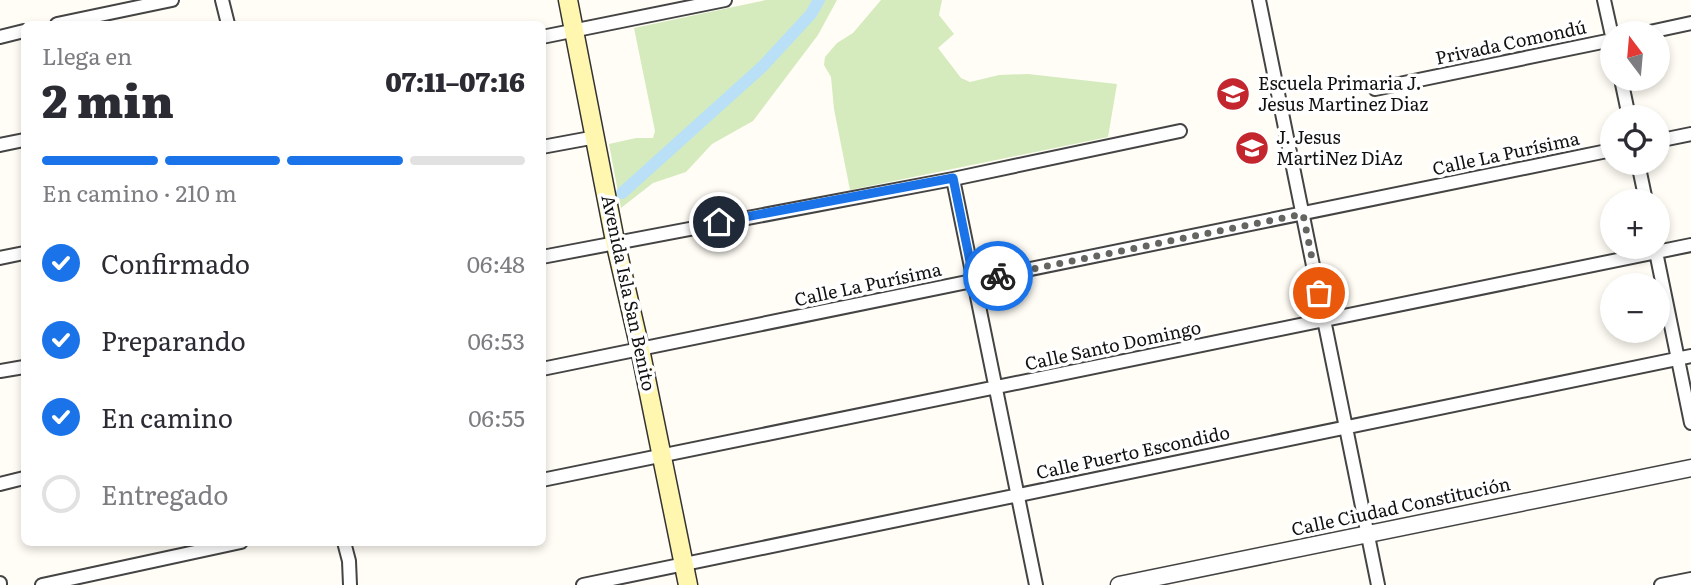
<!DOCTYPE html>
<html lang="es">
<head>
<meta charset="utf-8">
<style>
	:root { --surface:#fff; --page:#f7f7f7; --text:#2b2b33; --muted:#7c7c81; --line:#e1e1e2; --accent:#1a73e8 }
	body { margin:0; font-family:Literata,serif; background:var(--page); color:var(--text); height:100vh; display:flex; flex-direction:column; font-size:26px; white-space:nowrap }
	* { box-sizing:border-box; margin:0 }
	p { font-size:23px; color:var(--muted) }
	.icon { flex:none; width:38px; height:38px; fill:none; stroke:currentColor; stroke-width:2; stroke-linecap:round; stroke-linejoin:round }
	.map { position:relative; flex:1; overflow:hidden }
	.side { position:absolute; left:21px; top:21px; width:525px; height:525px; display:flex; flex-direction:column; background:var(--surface); border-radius:10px; box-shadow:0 4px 10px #0003 }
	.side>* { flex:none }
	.needle { width:46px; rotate:344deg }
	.controls { position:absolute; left:1600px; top:21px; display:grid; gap:14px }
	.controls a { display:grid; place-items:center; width:70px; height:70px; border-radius:50%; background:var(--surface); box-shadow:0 4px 10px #0003; font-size:35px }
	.pin { position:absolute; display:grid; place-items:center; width:60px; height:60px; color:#fff; margin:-30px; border:4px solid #fff; border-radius:50%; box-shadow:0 2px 7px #0007 }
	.courier { position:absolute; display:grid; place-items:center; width:70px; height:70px; margin:-35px; border:5px solid #1a73e8; border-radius:50%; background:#fff; color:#222; box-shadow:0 2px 9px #0007 }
	.headline em { font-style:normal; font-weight:800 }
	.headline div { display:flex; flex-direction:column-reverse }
	.headline { display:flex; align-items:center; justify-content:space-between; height:119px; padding:0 21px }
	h1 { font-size:46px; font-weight:800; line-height:52px }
	.bar { display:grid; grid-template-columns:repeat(4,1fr); gap:10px 7px; align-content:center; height:84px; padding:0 21px }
	.bar i { height:9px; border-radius:5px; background:var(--line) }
	.bar .current { background:var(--accent) }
	.bar p { grid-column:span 4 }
	ol { padding:0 21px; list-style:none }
	li { display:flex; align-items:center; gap:21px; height:77px }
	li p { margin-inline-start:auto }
	li .icon { padding:7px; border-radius:50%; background:var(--accent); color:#fff; stroke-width:4 }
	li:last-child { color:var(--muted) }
	li i { width:38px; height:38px; border:4px solid var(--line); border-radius:50% }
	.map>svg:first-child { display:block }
	.green { fill:#d5ebbd }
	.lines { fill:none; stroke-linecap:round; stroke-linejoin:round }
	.canal { stroke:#b9e0f7; stroke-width:12 }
	.minor-casing { stroke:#444; stroke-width:16 }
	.tertiary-casing { stroke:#444; stroke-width:19 }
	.secondary-casing { stroke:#333; stroke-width:21 }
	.minor { stroke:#fff; stroke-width:12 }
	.tertiary { stroke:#fff; stroke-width:16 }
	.secondary { stroke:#fff6b0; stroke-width:18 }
	.done { stroke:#646461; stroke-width:7; stroke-dasharray:0 12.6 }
	.route { stroke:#1a73e8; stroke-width:9 }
	.labels { text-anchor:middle; stroke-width:7; stroke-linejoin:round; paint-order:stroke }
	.street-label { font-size:18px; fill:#111; stroke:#fff }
	.poi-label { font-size:18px; fill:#111; stroke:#fff; text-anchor:start }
</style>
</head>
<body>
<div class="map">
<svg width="1691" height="585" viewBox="0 0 1691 585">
	<rect width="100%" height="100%" fill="#fffdf5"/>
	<path class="green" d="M766,0H837L818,35L753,121L712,144L686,172L653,183L621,208L609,144L636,138H653L655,131L634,28Z
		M881,0H942L939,15L954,34L938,48L961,78L970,82L999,75L1028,74L1117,84L1108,137L850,190L834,109L831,77L824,65L825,57L837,43L853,33Z"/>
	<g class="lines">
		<path class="canal" d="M622,193L762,67L811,14L819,0"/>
		<g class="minor-casing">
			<path id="minor" d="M222,0L228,24
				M1259,0L1378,585
				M1604,0L1612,36
				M57,24L172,0
				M1645,33L1691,23
				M0,37L24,31
				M542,37L725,0
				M1621,79L1629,117
				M1375,89L1612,40
				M1657,141L1691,134
				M0,145L24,140
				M542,147L596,137
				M1638,163L1646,201
				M953,179L1036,585
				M1655,247L1691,423
				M542,257L953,179L1180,131
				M0,258L24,253
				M542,369L1612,150
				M0,371L24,367
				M542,480L1691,245
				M0,484L24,478
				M344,542L349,561L350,585
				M0,583V585
				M42,585L241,542
				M583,585L1691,356
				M1661,585L1691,579"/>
		</g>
		<g class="tertiary-casing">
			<path id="tertiary" d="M1119,585L1691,468"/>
		</g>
		<g class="secondary-casing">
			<path id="secondary" d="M568,0L615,241L640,349L688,585"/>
		</g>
		<use href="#minor" class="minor"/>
		<use href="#tertiary" class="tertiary"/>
		<use href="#secondary" class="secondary"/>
	</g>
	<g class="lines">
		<path class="done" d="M998,276L1303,214L1319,293"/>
		<path class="route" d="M719,222L953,178L974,281L998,276"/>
	</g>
	<defs>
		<g id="school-disc" transform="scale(1.75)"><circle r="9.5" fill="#c4262e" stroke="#fff"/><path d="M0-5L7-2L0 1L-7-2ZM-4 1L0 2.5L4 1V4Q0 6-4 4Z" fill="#fff"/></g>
	</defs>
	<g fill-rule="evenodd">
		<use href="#school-disc" x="1233" y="94"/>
		<use href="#school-disc" x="1252" y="148"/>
	</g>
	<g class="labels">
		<g class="street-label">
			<text transform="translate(1511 43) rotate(-12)" y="6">Privada Comondú</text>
			<text transform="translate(1506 154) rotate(-12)" y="6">Calle La Purísima</text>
			<text transform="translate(868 285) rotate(-12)" y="6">Calle La Purísima</text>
			<text transform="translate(628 293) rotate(78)" y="6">Avenida Isla San Benito</text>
			<text transform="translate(1113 346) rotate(-12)" y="6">Calle Santo Domingo</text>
			<text transform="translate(1133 453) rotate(-12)" y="6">Calle Puerto Escondido</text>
			<text transform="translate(1401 507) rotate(-12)" y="6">Calle Ciudad Constitución</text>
		</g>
		<g class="poi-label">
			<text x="1258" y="90">Escuela Primaria J.<tspan x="1258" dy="21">Jesus Martinez Diaz</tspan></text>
			<text x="1276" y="144">J. Jesus<tspan x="1276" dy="21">MartiNez DiAz</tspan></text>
		</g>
	</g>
</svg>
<div class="controls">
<a><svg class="needle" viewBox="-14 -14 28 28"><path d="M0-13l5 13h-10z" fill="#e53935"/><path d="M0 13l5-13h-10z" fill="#7c7c81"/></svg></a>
<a><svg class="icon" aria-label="locate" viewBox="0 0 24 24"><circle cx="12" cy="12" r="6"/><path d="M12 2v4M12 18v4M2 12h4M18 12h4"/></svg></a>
<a>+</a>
<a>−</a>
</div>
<div class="pin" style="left:1319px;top:293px;background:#ea580c"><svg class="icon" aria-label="bag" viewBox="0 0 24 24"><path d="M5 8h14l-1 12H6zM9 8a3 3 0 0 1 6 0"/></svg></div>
<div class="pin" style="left:719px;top:222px;background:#1f2937"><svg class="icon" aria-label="home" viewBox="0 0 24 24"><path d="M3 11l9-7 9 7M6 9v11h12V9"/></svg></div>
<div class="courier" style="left:998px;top:276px"><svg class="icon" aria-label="bike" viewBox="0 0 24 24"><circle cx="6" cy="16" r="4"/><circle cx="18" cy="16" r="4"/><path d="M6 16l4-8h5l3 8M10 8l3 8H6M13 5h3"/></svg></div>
<section class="side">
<div class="headline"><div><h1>2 min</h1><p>Llega en</p></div><em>07:11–07:16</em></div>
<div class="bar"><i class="current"></i><i class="current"></i><i class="current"></i><i></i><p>En camino · 210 m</p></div>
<ol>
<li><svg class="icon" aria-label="check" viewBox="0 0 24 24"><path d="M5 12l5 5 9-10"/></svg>Confirmado<p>06:48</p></li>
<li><svg class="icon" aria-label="check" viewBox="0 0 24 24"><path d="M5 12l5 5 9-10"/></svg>Preparando<p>06:53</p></li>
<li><svg class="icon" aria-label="check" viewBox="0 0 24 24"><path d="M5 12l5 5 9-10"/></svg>En camino<p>06:55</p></li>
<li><i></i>Entregado</li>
</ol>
</section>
</div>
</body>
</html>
